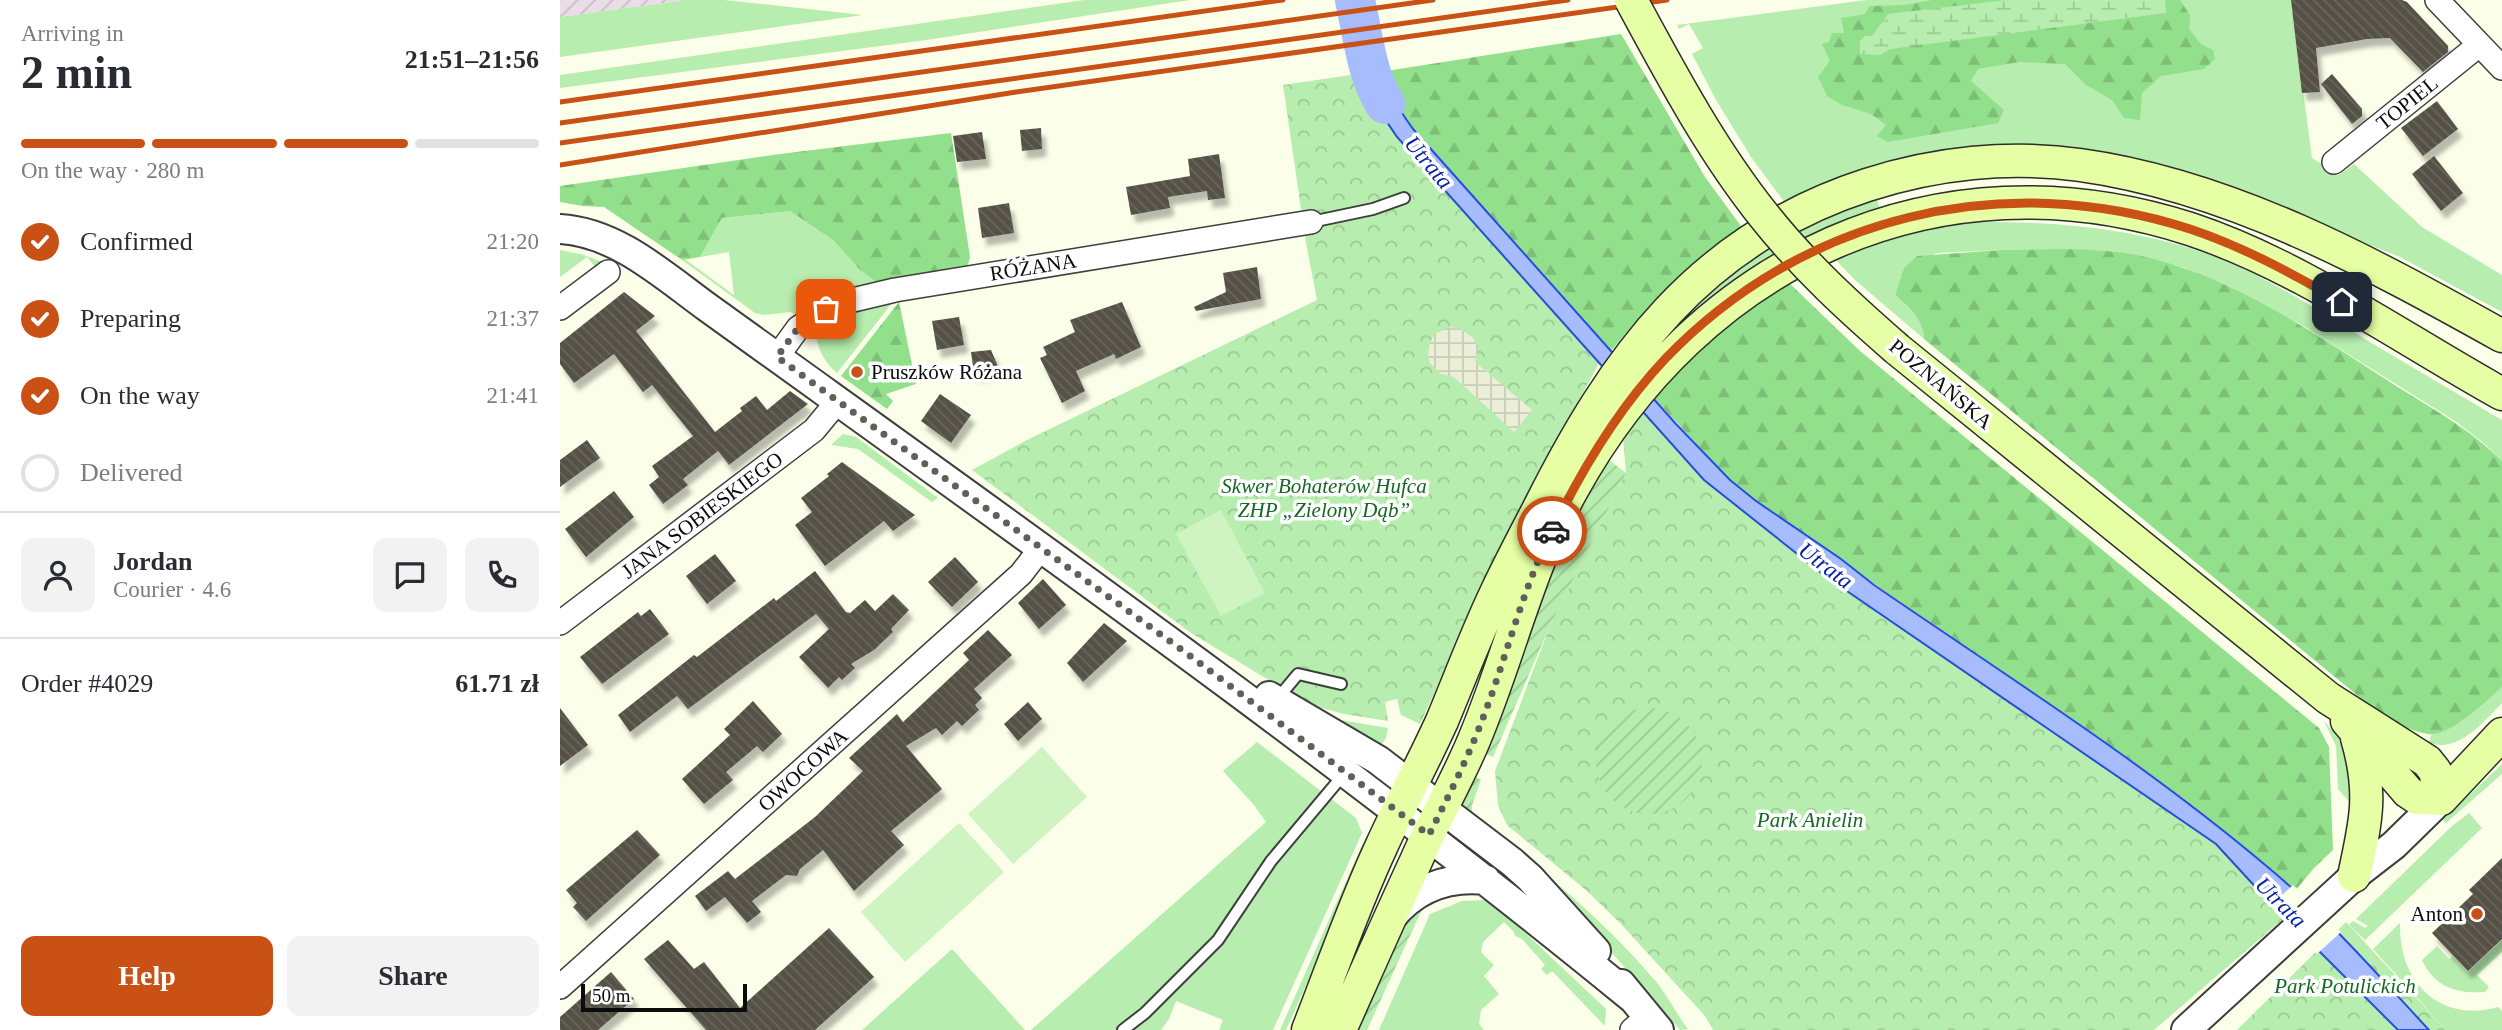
<!DOCTYPE html>
<html lang="en">
<head>
<meta charset="utf-8">
<style>
	:root { --surface:#fff; --page:#f2f2f3; --text:#2b2b33; --muted:#7c7c81; --line:#e1e1e2; --accent:#c95115 }
	body { margin:0; font-family:Georgia,serif; background:var(--page); color:var(--text); height:100vh; display:flex; flex-direction:column; font-size:26px; white-space:nowrap }
	* { box-sizing:border-box; margin:0 }
	p { font-size:23px; color:var(--muted) }
	.icon { flex:none; width:38px; height:38px; fill:none; stroke:currentColor; stroke-width:2; stroke-linecap:round; stroke-linejoin:round }
	.map { position:relative; flex:1; overflow:hidden }
	.side { display:flex; flex-direction:column; background:var(--surface); width:560px }
	.side>* { flex:none }
	.scale { position:absolute; left:21px; bottom:18px; width:166px; box-sizing:border-box; padding-left:7px; border:4px solid #0b0b0b; border-top:0; font-size:19px; line-height:24px; white-space:nowrap; color:#0b0b0b; -webkit-text-stroke:5px #fff; paint-order:stroke }
	.pin { position:absolute; display:grid; place-items:center; width:60px; height:60px; color:#fff; margin:-30px; border-radius:14px; box-shadow:0 4px 10px #0006 }
	.courier { position:absolute; display:grid; place-items:center; width:70px; height:70px; margin:-35px; border:5px solid #c95115; border-radius:50%; background:#fff; color:#222; box-shadow:0 2px 9px #0007 }
	.summary em { font-style:normal; font-weight:700 }
	.summary div { display:flex; flex-direction:column-reverse }
	.summary { display:flex; align-items:center; justify-content:space-between; height:119px; padding:0 21px }
	h1 { font-size:46px; font-weight:700; line-height:52px }
	.bar { display:grid; grid-template-columns:repeat(4,1fr); gap:10px 7px; align-content:center; height:84px; padding:0 21px }
	.bar i { height:9px; border-radius:5px; background:var(--line) }
	.bar .on { background:var(--accent) }
	.bar p { grid-column:span 4 }
	.line { display:flex; align-items:center; gap:18px; padding:0 21px; border-top:2px solid var(--line) }
	.line div { flex:1 }
	.round { display:grid; place-items:center; flex:none; width:74px; height:74px; border-radius:14px; background:var(--page) }
	ol { padding:0 21px; list-style:none }
	li { display:flex; align-items:center; gap:21px; height:77px }
	li p { margin-inline-start:auto }
	li .icon { padding:7px; border-radius:50%; background:var(--accent); color:#fff; stroke-width:4 }
	li:last-child { color:var(--muted) }
	li i { width:38px; height:38px; border:4px solid var(--line); border-radius:50% }
	.primary-button { display:flex; gap:14px; margin-top:auto; padding:14px 21px }
	.primary-button a { flex:1; height:80px; border-radius:14px; background:var(--accent); color:#fff; font-size:28px; font-weight:700; line-height:80px; text-align:center }
	.primary-button a+a { background:var(--page); color:var(--text) }
	main { display:flex; flex:1; min-height:0 }
	.map>svg:first-child { display:block }
	.industrial { fill:url(#industrial-furrows) }
	.grass { fill:#b7edae }
	.forest { fill:url(#forest-firs) }
	.wetland { fill:url(#wetland-marsh) }
	.park { fill:url(#park-crowns) }
	.garden { fill:url(#garden-furrows) }
	.pitch { fill:#cff4c1 }
	.plaza { fill:url(#plaza-grid) }
	.water { fill:#a7bcfd; stroke:#264edc; stroke-width:2 }
	.pier { fill:#fbffe9 }
	.lines { fill:none; stroke-linecap:round; stroke-linejoin:round }
	.river { stroke:#a7bcfd; stroke-width:40 }
	.building { fill:url(#building-back-hatch); filter:url(#shadow) }
	.service-casing { stroke:#3e3e3e; stroke-width:14 }
	.minor-casing { stroke:#3e3e3e; stroke-width:26 }
	.tertiary-casing { stroke:#3e3e3e; stroke-width:32 }
	.secondary-casing { stroke:#2d2d2d; stroke-width:35 }
	.service { stroke:#fff; stroke-width:10 }
	.minor { stroke:#fff; stroke-width:23 }
	.tertiary { stroke:#fff; stroke-width:28 }
	.secondary { stroke:#e6ffa4; stroke-width:32 }
	.rail { stroke:#c95115; stroke-width:5 }
	.secondary-bridge-casing { stroke:#2d2d2d; stroke-width:35; stroke-linecap:butt }
	.secondary-bridge { stroke:#e6ffa4; stroke-width:32 }
	.done { stroke:#5f6059; stroke-width:7; stroke-dasharray:0 12.6 }
	.route { stroke:#c95115; stroke-width:9 }
	.poi-dot { fill:#c95115; stroke:#fff; stroke-width:2.5 }
	.labels { text-anchor:middle; stroke-width:7; stroke-linejoin:round; paint-order:stroke }
	.street-label { font-size:21px; fill:#0b0b0b; stroke:#fff }
	.poi-label { font-size:21px; fill:#0b0b0b; stroke:#fff; text-anchor:start }
	.park-label { font-size:21px; font-style:italic; fill:#156824; stroke:#fff }
	.water-label { font-size:23px; font-style:italic; fill:#0825a9; stroke:#fff }
</style>
</head>
<body>
<main>
<section class="side">
<div class="summary"><div><h1>2 min</h1><p>Arriving in</p></div><em>21:51–21:56</em></div>
<div class="bar"><i class="on"></i><i class="on"></i><i class="on"></i><i></i><p>On the way · 280 m</p></div>
<ol>
<li><svg class="icon" aria-label="check" viewBox="0 0 24 24"><path d="M5 12l5 5 9-10"/></svg>Confirmed<p>21:20</p></li>
<li><svg class="icon" aria-label="check" viewBox="0 0 24 24"><path d="M5 12l5 5 9-10"/></svg>Preparing<p>21:37</p></li>
<li><svg class="icon" aria-label="check" viewBox="0 0 24 24"><path d="M5 12l5 5 9-10"/></svg>On the way<p>21:41</p></li>
<li><i></i>Delivered</li>
</ol>
<div class="line" style="height:126px"><a class="round"><svg class="icon" aria-label="person" viewBox="0 0 24 24"><circle cx="12" cy="8" r="4"/><path d="M4 21q1-7 8-7t8 7"/></svg></a><div><b>Jordan</b><p>Courier · 4.6</p></div><a class="round"><svg class="icon" aria-label="chat" viewBox="0 0 24 24"><path d="M4 5h16v11H9l-5 4z"/></svg></a><a class="round"><svg class="icon" aria-label="phone" viewBox="0 0 24 24"><path d="M5 4h4l2 5-3 2q2 4 5 5l2-3 5 2v4C11 20 4 13 5 4z"/></svg></a></div>
<div class="line" style="height:91px"><div>Order #4029</div><b>61.71 zł</b></div>
<div class="primary-button"><a>Help</a><a>Share</a></div>
</section>
<div class="map">
<svg width="1942" height="1030" viewBox="0 0 1942 1030">
	<defs>
		<pattern id="industrial-furrows" width="10" height="10" patternUnits="userSpaceOnUse" patternTransform="scale(1.75)"><rect width="10" height="10" fill="#ebdde8"/><path d="M-1 1l2-2M0 10L10 0M9 11l2-2" fill="none" stroke="#c8bcc6"/></pattern>
		<pattern id="forest-firs" width="22" height="20" patternUnits="userSpaceOnUse" patternTransform="scale(1.75)"><rect width="22" height="20" fill="#92e08c"/><path d="M5 1l3.5 6h-7zM16 11l3.5 6h-7z" fill="#7dbf77"/></pattern>
		<pattern id="wetland-marsh" width="20" height="14" patternUnits="userSpaceOnUse" patternTransform="scale(1.75)"><rect width="20" height="14" fill="#b7edae"/><path d="M1 5h8M5 5V1M11 12h8M15 12V8" fill="none" stroke="#9cca94"/></pattern>
		<pattern id="park-crowns" width="20" height="18" patternUnits="userSpaceOnUse" patternTransform="scale(1.75)"><rect width="20" height="18" fill="#b7edae"/><path d="M2 6a3 3 0 1 1 6 0M12 15a3 3 0 1 1 6 0" fill="none" stroke="#9cca94"/></pattern>
		<pattern id="garden-furrows" width="10" height="10" patternUnits="userSpaceOnUse" patternTransform="scale(1.75)"><rect width="10" height="10" fill="#b7edae"/><path d="M-1 1l2-2M0 10L10 0M9 11l2-2" fill="none" stroke="#9cca94"/></pattern>
		<pattern id="plaza-grid" width="8" height="8" patternUnits="userSpaceOnUse" patternTransform="scale(1.75)"><rect width="8" height="8" fill="#ecefd8"/><path d="M0 4h8M4 0v8" fill="none" stroke="#c9ccb8"/></pattern>
		<pattern id="building-back-hatch" width="6" height="6" patternUnits="userSpaceOnUse" patternTransform="scale(1.75)"><rect width="6" height="6" fill="#555146"/><path d="M-1 5l2 2M0 0l6 6M5-1l2 2" fill="none" stroke="#68655c"/></pattern>
		<filter id="shadow"><feDropShadow dx="4.5" dy="8" stdDeviation="2" flood-color="#0004"/></filter>
	</defs>
	<rect width="100%" height="100%" fill="#fbffe9"/>
	<path class="industrial" d="M0,0H127L0,17Z"/>
	<path class="grass" d="M127,0H164L303,15L0,57V17Z
		M524,0H630L366,40L0,88V75Z
		M1306,0H1731L1752,158L1779,175L1794,164L1862,227L1942,275V312L1840,257L1664,187L1607,168L1277,181L1225,203L1191,157L1156,100L1132,54L1143,48L1129,24L1119,29L1117,25Z
		M1316,195L1320,210L1288,223L1170,286L1095,349L1148,287L1242,224Z
		M230,211L273,240L299,269L320,285L250,305L236,315L231,312L204,315L195,313L122,260H126L174,295L169,252L140,257L162,218Z
		M1410,222C1494,221 1582,228 1661,259C1711,280 1759,310 1805,339C1850,366 1896,393 1942,420V461L1925,444L1895,421L1740,324L1625,268L1571,254L1538,250H1442L1377,253L1344,268L1335,295C1349,307 1364,320 1364,339L1295,280L1271,255L1326,234Z
		M0,250L24,255L53,266L56,280L30,300L37,269L27,257L0,277Z
		M333,302L277,373C262,360 258,347 254,329L265,317Z
		M283,434L296,437L378,498L372,502L298,449L271,445Z
		M1942,687V703C1923,722 1899,753 1869,743L1871,735L1901,721Z
		M775,719L828,728L826,738L816,752Z
		M1764,721L1788,749L1793,806L1778,789L1776,746Z
		M697,742L796,818L802,833L713,1030H659L663,1020L616,1001L609,1019L601,1030H471L706,822L694,805L663,771Z
		M1942,764V774L1886,823L1883,820Z
		M1909,813L1922,828L1805,940L1789,925L1793,921L1805,928L1808,926L1796,919L1892,826Z
		M803,843L809,845L726,1030H720Z
		M969,859C1014,898 1059,937 1098,984C1109,998 1117,1015 1128,1029L1120,1030Z
		M925,900L958,926L1046,1009L1045,1026L992,971L987,975L981,969L985,965L962,939L955,936L954,932L944,922L923,942L921,952L934,965L924,976L939,994L921,1010L919,1024L924,1030H819L870,914L902,901Z
		M1840,923C1838,981 1879,1024 1938,1007L1942,1011V1030H1886L1813,949Z
		M1942,940V952L1917,975L1929,987L1925,992C1897,994 1874,987 1862,960L1877,946L1889,959L1893,956L1908,972Z
		M392,949L465,1030H302Z"/>
	<path class="forest" d="M1372,0H1620L1630,15L1629,29L1641,44L1653,50L1655,59L1644,69L1601,76L1582,93L1580,120L1564,118L1552,100L1526,85L1505,64L1459,62L1418,69L1411,81L1444,110L1438,123L1328,142L1317,136L1326,125L1311,114L1282,105L1267,96L1258,77L1270,61L1262,44L1269,42L1272,33H1284L1281,18L1305,14L1309,6L1344,5Z
		M1061,34L1145,177L1183,229C1129,260 1090,303 1051,351L853,129L833,100L820,72Z
		M391,133L410,257L406,272L320,285L299,269L273,240L230,211L162,218L140,257L122,260L44,207L22,206L0,202V186L220,154Z
		M1442,250C1492,250 1542,246 1590,258C1678,280 1755,334 1830,382C1869,407 1909,428 1942,461V687C1926,701 1890,737 1868,734C1854,732 1839,724 1826,719L1364,339C1364,320 1349,307 1335,295L1344,268L1357,256Z
		M1228,282L1300,351L1759,728L1769,747L1773,850L1754,868L1735,891L1704,864L1625,802L1196,501L1170,480L1094,398L1164,323Z
		M339,302L356,384L326,394L333,401L327,409L281,376Z"/>
	<path class="wetland" d="M1446,0H1605L1606,13L1330,49L1320,55L1300,54V41L1305,36H1312L1328,14Z"/>
	<path class="park" d="M804,73L818,109L837,137L1039,363L986,462L903,630L860,724L841,715L837,699L825,702L828,721L784,714L750,705L631,633L412,470L467,440L757,300L746,243L723,85Z
		M1083,411L1100,430L1266,576L1656,844L1724,918L1594,1030H1153L1145,1016L1061,924L1027,891L947,825L938,805L935,771L990,626L1066,473L1063,438Z
		M1786,922L1886,1030H1677Z"/>
	<path class="garden" d="M1044,456L1066,473L990,626L933,757L923,753L984,575Z
		M1036 761a53 53 0 1 1 106 0a53 53 0 1 1-106 0Z
		M911,774L921,780L912,805V815L903,809L902,797Z
		M863,907L807,1030H794C802,1014 811,998 820,982C832,957 840,923 863,907Z"/>
	<path class="pitch" d="M661,510L705,593L661,616L616,534Z
		M482,747L527,797L453,864L408,814Z
		M399,823L444,872L345,962L301,912Z"/>
	<path class="plaza" d="M890,327L899,328L913,338L918,347L915,362L972,410L954,432L894,377L881,374L870,363L868,355L870,342L875,334Z"/>
	<path class="water" d="M815,52C822,82 835,104 853,129L1116,424L1170,480L1196,501L1281,559L1314,585C1445,675 1583,762 1704,864C1764,913 1816,973 1869,1030H1838L1701,893L1656,844L1265,576L1144,480L837,137C819,111 804,86 801,54Z"/>
	<path class="pier" d="M1733,885L1781,932L1757,954L1710,906Z"/>
	<g class="lines">
		<path class="river" d="M795,0C803,35 806,74 825,104"/>
	</g>
	<path class="building" d="M1731,0H1842L1847,2L1888,46V52L1863,72L1830,38L1807,39L1756,48L1760,92L1742,93Z
		M1772,74L1802,109V116L1792,124L1761,84Z
		M1877,101L1898,129L1863,156L1841,128Z
		M481,128L482,149L462,151L460,130Z
		M422,132L426,159L397,162L393,136Z
		M659,154L665,198L648,200L647,191L608,197L610,208L571,215L566,187L630,176L628,159Z
		M1874,156L1903,193L1881,211L1852,174Z
		M449,203L454,233L422,238L418,208Z
		M697,267L701,299L636,311L634,307L666,292L663,273Z
		M64,292L95,316L76,331L155,432L182,411L180,408L196,396L207,410L230,391L248,404L169,465L158,451L123,479L128,485L103,504L89,485L99,477L92,466L133,436L92,385L83,392L54,354L14,383L0,364V343Z
		M562,302L581,347L556,359L554,354L516,371L525,391L502,403L480,358L487,355L483,347L515,332L510,320Z
		M399,317L404,345L377,350L372,321Z
		M431,350L440,371L414,374L411,352Z
		M380,394L411,415L391,443L361,421Z
		M27,440L40,458L0,487V460Z
		M282,462L355,515L333,531L324,521L265,566L235,525L252,512L241,498L269,476L267,474Z
		M54,491L74,517L26,557L5,529Z
		M155,554L176,581L147,604L126,576Z
		M395,557L418,582L392,607L368,582Z
		M255,571L286,612L290,613L305,600L315,611L333,594L349,610L331,629L333,632L314,650L291,664L295,668L282,680L279,677L268,688L239,657L269,629L256,614L128,709L117,696L70,732L58,715L134,655L137,657L214,598L216,601Z
		M483,579L506,605L479,629L458,603Z
		M90,609L109,634L42,684L20,657L78,612L81,616Z
		M544,623L567,641L523,682L507,663Z
		M428,630L452,655L414,689L422,698L415,705L419,710L402,726L397,721L382,735L376,728L346,746L382,789L331,831L344,845L294,891L263,850L240,869L237,876L226,875L192,901L201,912L187,923L165,897L146,911L135,896L168,871L175,879L255,817L303,771L289,758L337,714L343,722L409,660L403,653Z
		M193,701L222,734L203,752L197,746L166,772L173,780L144,804L122,779L170,735L164,729Z
		M468,702L482,719L458,741L444,724Z
		M0,708L28,745L0,766Z
		M77,830L100,855L26,921L13,907L17,903L6,890Z
		M1942,858V939L1908,971L1872,933L1913,894L1909,890Z
		M269,928L314,977L255,1030H146L84,959L108,940L134,969L144,962L180,1008Z
		M51,972L74,999L38,1030H0V1017Z"/>
	<g class="lines">
		<g class="service-casing">
			<path id="service" d="M751,222L813,209L844,198
				M718,698L738,674L781,684
				M563,1030L585,1013L658,940L711,861L784,774"/>
		</g>
		<g class="minor-casing">
			<path id="minor" d="M1877,0L1942,68
				M1774,162L1919,45
				M0,308L48,272
				M217,357L238,328L272,305L335,290L751,222
				M0,623L254,430L278,401
				M0,987L461,574L481,548
				M1072,1030L1088,1016"/>
		</g>
		<g class="tertiary-casing">
			<path id="tertiary" d="M0,229C56,232 103,275 147,307C459,532 774,754 1072,998
				M709,696L818,760L952,862L970,878L1036,951
				M831,918C855,888 888,876 926,880
				M1061,984L1099,1030
				M1626,1030L1794,876L1834,845L1881,799"/>
		</g>
		<g class="secondary-casing">
			<path id="secondary" d="M1337,349L1768,698L1867,761L1875,771L1881,799
				M1787,721L1848,792L1857,798L1881,799
				M1881,799L1942,734
				M1794,876C1806,822 1813,792 1797,738
				M748,1030C772,969 794,905 822,845C841,803 863,763 882,721C900,678 916,635 936,593C949,565 964,537 979,508C1054,358 1140,239 1307,185C1375,163 1449,155 1520,165C1671,186 1811,263 1942,336
				M780,1030C805,974 830,917 856,861C874,820 897,781 914,740C949,657 968,569 1012,490C1138,261 1376,147 1630,229C1739,265 1841,338 1942,394"/>
		</g>
		<use href="#service" class="service"/>
		<use href="#minor" class="minor"/>
		<use href="#tertiary" class="tertiary"/>
		<use href="#secondary" class="secondary"/>
		<path class="rail" d="M0,102L723,0
			M0,123L873,0
			M0,143L1008,0
			M0,165L456,92L1107,0"/>
		<g class="secondary-bridge-casing">
			<path id="secondary-bridge" d="M1071,0C1111,74 1152,151 1205,217C1244,266 1290,308 1337,349"/>
		</g>
		<use href="#secondary-bridge" class="secondary-bridge"/>
	</g>
	<g class="lines">
		<path class="done" d="M266,309L238,328L217,357L625,652L869,835C888,797 908,758 923,718C947,656 962,590 992,531"/>
		<path class="route" d="M992,531C1022,469 1058,409 1105,359C1242,216 1442,168 1630,229C1684,247 1733,274 1782,302"/>
	</g>
	<g class="poi-dot">
		<circle cx="297" cy="372" r="7"/>
		<circle cx="1917" cy="914" r="7"/>
	</g>
	<g class="labels">
		<g class="street-label">
			<text transform="translate(1847 103) rotate(-39)" y="7">TOPIEL</text>
			<text transform="translate(473 267) rotate(-9)" y="7">RÓŻANA</text>
			<text transform="translate(1381 384) rotate(40)" y="7">POZNAŃSKA</text>
			<text transform="translate(142 515) rotate(-37)" y="7">JANA SOBIESKIEGO</text>
			<text transform="translate(243 770) rotate(-42)" y="7">OWOCOWA</text>
		</g>
		<g class="poi-label">
			<text x="311" y="379">Pruszków Różana</text>
			<text x="1903" y="921" text-anchor="end">Anton</text>
		</g>
		<g class="park-label">
			<text x="764" y="493">Skwer Bohaterów Hufca<tspan x="764" dy="24">ZHP „Zielony Dąb”</tspan></text>
			<text x="1250" y="827">Park Anielin</text>
			<text x="1785" y="993">Park Potulickich</text>
		</g>
		<g class="water-label">
			<text transform="translate(869 162) rotate(50)" y="8">Utrata</text>
			<text transform="translate(1266 565) rotate(37)" y="8">Utrata</text>
			<text transform="translate(1721 902) rotate(45)" y="8">Utrata</text>
		</g>
	</g>
</svg>
<div class="scale">50 m</div>
<div class="pin" style="left:266px;top:309px;background:#ea580c"><svg class="icon" aria-label="bag" viewBox="0 0 24 24"><path d="M5 8h14l-1 12H6zM9 8a3 3 0 0 1 6 0"/></svg></div>
<div class="pin" style="left:1782px;top:302px;background:#1f2937"><svg class="icon" aria-label="home" viewBox="0 0 24 24"><path d="M3 11l9-7 9 7M6 9v11h12V9"/></svg></div>
<div class="courier" style="left:992px;top:531px"><svg class="icon" aria-label="car" viewBox="0 0 24 24"><path d="M5 17H2v-5l4-1 3-4h7l3 4 3 1v5h-3M9 17h6M6 11h13"/><circle cx="7" cy="17" r="2"/><circle cx="17" cy="17" r="2"/></svg></div>
</div>
</main>
</body>
</html>
